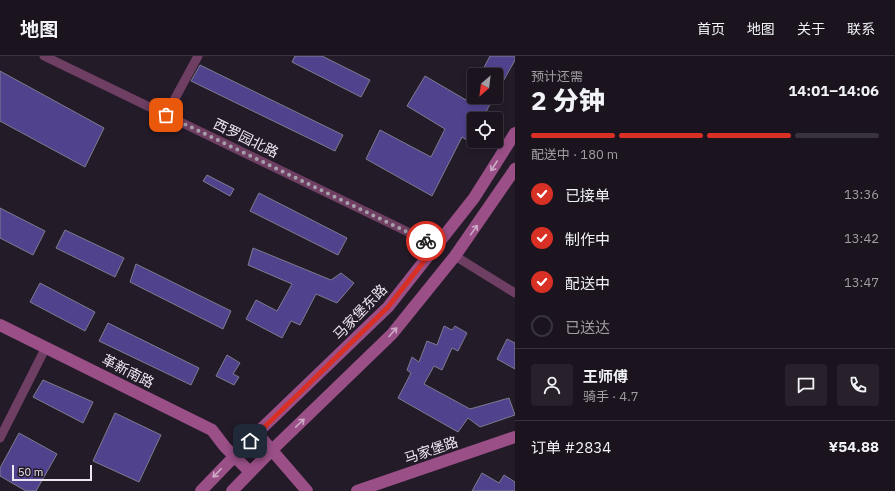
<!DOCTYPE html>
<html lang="zh">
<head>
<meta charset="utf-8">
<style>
	:root { --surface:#1b141f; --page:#28212c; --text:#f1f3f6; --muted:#a09ea4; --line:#39333d; --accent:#d93025 }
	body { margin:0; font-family:"IBM Plex Sans","Noto Sans SC",sans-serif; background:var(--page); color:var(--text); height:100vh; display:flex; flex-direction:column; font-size:15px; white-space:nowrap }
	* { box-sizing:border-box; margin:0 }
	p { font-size:13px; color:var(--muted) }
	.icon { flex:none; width:22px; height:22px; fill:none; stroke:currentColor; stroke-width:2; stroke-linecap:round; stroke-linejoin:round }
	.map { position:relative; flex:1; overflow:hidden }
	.panel { display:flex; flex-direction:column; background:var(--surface); width:380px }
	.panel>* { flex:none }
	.needle { width:26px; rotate:208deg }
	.tools { position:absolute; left:467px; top:12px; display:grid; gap:8px }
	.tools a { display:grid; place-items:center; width:36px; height:36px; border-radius:4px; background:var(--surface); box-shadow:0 2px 6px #0003,0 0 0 1px var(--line); font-size:20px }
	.scale { position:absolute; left:12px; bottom:10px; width:80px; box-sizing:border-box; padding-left:4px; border:2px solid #eee7f1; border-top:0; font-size:11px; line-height:14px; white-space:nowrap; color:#eee7f1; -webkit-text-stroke:3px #241b29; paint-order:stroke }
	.pin { position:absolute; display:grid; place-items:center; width:34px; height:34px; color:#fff; margin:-17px; border-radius:8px; box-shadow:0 2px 6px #0006 }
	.courier { position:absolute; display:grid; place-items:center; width:40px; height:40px; margin:-20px; border:3px solid #d93025; border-radius:50%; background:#fff; color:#222; box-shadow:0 1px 5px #0007 }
	.summary em { font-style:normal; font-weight:800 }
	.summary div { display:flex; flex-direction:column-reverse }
	.summary { display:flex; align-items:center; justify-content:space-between; height:68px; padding:0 16px }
	h1 { font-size:26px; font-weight:800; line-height:30px }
	.bar { display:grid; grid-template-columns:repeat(4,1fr); gap:6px 4px; align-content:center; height:48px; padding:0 16px }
	.bar i { height:5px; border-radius:3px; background:var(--line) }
	.bar .selected { background:var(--accent) }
	.bar p { grid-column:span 4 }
	.line { display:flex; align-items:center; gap:10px; padding:0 16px; border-top:1px solid var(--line) }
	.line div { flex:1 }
	.round { display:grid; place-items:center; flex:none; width:42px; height:42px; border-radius:4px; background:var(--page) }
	ol { padding:0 16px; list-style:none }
	li { display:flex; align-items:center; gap:12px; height:44px }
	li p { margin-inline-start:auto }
	li .icon { padding:4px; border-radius:50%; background:var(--accent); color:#fff; stroke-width:4 }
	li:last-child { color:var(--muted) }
	li i { width:22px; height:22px; border:2px solid var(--line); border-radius:50% }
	header { display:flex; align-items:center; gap:24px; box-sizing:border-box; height:56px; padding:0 20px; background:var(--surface); border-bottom:1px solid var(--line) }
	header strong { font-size:19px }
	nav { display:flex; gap:22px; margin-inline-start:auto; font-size:14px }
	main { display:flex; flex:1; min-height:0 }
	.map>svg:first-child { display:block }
	.building { fill:#51428e; stroke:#7d7c8f }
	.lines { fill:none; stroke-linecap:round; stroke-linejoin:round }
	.street { stroke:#6e3f62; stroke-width:9 }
	.secondary { stroke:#9a4f87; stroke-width:12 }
	.oneway { stroke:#ccaac7 }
	.done { stroke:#a7a0ab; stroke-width:4; stroke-dasharray:0 7.2 }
	.route { stroke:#d93025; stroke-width:5 }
	.labels { text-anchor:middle; stroke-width:3; stroke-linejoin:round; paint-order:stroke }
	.street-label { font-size:14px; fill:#eee7f1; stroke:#241b29 }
</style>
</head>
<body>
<header>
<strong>地图</strong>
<nav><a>首页</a><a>地图</a><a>关于</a><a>联系</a></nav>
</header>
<main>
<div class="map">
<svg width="515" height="435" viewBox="0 0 515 435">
	<rect width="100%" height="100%" fill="#241b29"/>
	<path class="building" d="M295,0H322L370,24L361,41L292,6Z
		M490,0H515V4L496,38V19H480Z
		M200,9L343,79L335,95L191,25Z
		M0,15L104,72L85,111L0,65Z
		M425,20L466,44L474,29V41H494L482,63H474V78L470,86L462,81L432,140L366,103L380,74L431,101L445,73L407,50Z
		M207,119L234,133L230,140L203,125Z
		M259,137L347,182L338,199L250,155Z
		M0,152L45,175L33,199L0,182Z
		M65,174L124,202L115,221L56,192Z
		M253,192L331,224L341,217L354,227L337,247L316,238L300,269L291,265L282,282L246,263L256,244L277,255L292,228L248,209Z
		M136,208L231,255L223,273L130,226Z
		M40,227L95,256L85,275L30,246Z
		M108,267L199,312L191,329L99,285Z
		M444,270L452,274L455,270L467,277L458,295L452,292L442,314L434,310L424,328L470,353L509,342L515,359L480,371L468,362L458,376L398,342L411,317L407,314L412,301L419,306L427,285L437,289Z
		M507,283L515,287V313L497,303Z
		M227,299L240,307L233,318L239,321L234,329L216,320Z
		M43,324L93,346L83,367L33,341Z
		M115,357L161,379L139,426L93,405Z
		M19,377L57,398L36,435H26L0,420V412Z
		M482,417L499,427L504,419L515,426V435H472Z"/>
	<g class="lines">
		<path class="street" d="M44,0L437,190
			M166,59L198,0
			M455,200L515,237
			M0,382L46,291"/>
		<path class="secondary" d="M0,269L212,374L225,391L250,416
			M257,377L307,435
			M201,435L257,377L388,251L474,142L515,77
			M232,435L272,394L392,278L455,200L515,113
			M357,435L515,381"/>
	</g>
	<defs><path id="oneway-shaft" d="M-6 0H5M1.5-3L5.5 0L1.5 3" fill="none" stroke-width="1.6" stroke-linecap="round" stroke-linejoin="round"/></defs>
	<g class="oneway">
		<use href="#oneway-shaft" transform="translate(494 110) rotate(123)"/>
		<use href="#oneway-shaft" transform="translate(474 174) rotate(-54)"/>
		<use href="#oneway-shaft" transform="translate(393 276) rotate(-48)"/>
		<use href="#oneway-shaft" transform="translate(300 367) rotate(-44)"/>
		<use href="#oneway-shaft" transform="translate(217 417) rotate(134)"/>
	</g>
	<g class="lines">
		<path class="done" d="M166,59L426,185"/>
		<path class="route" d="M250,385L388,251L436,190L426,185"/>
	</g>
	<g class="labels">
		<g class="street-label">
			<text transform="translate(246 82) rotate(26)" y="5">西罗园北路</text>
			<text transform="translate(360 256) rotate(-46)" y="5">马家堡东路</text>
			<text transform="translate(128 315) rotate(27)" y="5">革新南路</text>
			<text transform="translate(431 394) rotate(-19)" y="5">马家堡路</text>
		</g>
	</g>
</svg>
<div class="tools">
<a><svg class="needle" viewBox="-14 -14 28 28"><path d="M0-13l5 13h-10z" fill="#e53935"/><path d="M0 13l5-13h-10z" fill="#a09ea4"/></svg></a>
<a><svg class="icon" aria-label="locate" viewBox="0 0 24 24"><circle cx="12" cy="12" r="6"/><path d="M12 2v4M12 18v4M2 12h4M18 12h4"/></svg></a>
</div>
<div class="scale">50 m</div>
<div class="pin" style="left:166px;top:59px;background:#ea580c"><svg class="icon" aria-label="bag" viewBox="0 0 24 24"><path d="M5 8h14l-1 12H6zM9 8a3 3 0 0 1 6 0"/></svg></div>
<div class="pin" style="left:250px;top:385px;background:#1f2937"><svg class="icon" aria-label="home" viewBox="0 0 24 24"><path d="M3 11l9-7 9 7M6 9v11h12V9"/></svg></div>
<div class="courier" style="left:426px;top:185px"><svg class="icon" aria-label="bike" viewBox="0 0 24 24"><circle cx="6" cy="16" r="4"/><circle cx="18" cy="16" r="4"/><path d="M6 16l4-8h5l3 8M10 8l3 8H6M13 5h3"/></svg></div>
</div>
<section class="panel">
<div class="summary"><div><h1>2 分钟</h1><p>预计还需</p></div><em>14:01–14:06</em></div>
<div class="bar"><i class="selected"></i><i class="selected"></i><i class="selected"></i><i></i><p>配送中 · 180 m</p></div>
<ol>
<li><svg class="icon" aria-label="check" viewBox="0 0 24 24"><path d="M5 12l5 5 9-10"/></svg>已接单<p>13:36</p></li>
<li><svg class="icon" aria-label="check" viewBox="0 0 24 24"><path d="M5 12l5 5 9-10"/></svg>制作中<p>13:42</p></li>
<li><svg class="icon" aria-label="check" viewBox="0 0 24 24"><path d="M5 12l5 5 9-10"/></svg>配送中<p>13:47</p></li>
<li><i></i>已送达</li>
</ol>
<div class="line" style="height:72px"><a class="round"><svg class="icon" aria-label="person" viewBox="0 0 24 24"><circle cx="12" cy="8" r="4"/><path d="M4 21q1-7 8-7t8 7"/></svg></a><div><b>王师傅</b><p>骑手 · 4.7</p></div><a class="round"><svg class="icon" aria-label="chat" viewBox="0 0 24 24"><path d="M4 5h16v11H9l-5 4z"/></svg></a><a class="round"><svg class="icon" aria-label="phone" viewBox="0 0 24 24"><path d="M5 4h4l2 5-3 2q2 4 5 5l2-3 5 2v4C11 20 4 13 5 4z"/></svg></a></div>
<div class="line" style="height:52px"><div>订单 #2834</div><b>¥54.88</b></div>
</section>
</main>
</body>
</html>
